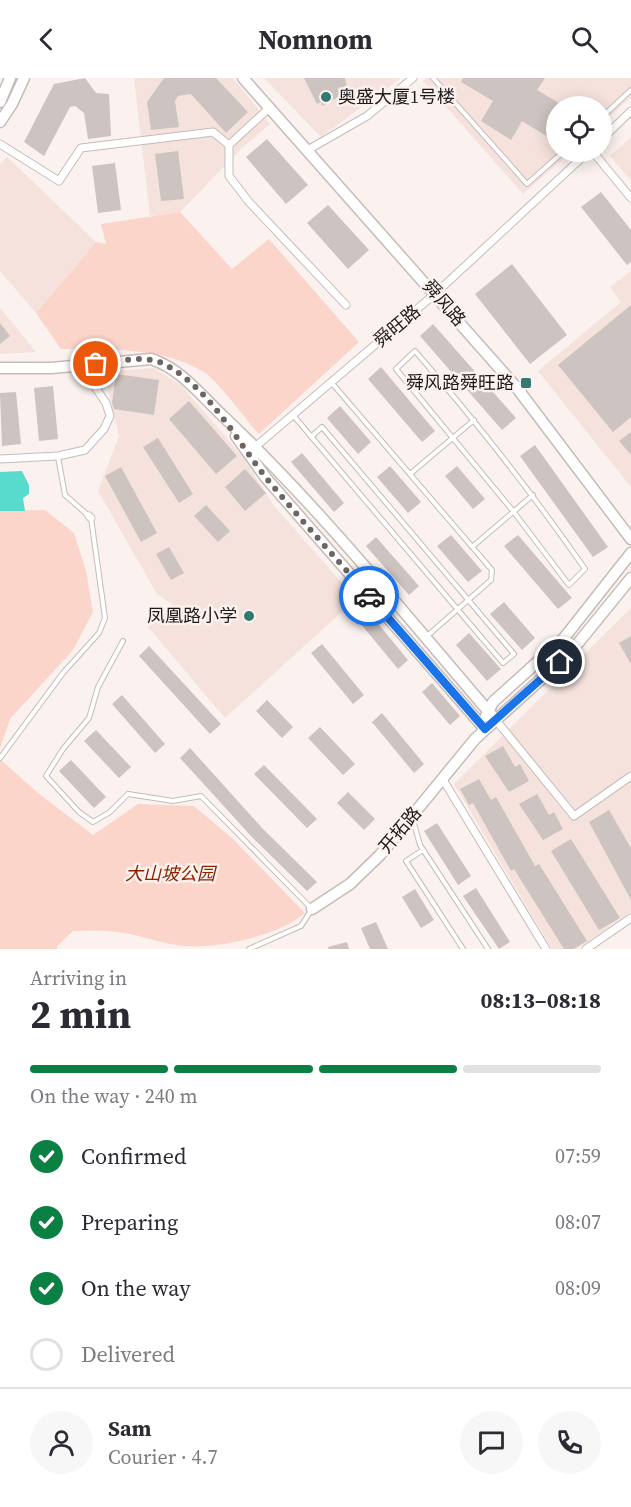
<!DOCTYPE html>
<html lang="en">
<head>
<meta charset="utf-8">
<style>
	:root { --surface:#fff; --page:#f7f7f7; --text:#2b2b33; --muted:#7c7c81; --line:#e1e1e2; --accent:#0b8043 }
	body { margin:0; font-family:"Source Serif 4","Noto Sans SC",serif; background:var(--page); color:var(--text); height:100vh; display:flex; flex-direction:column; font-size:22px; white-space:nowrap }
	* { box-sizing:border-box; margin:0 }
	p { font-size:20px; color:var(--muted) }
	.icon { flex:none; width:33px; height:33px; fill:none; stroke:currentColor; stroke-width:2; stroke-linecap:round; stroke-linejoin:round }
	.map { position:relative; height:871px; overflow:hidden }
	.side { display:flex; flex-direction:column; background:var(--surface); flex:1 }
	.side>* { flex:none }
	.controls { position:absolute; left:546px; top:18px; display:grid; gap:12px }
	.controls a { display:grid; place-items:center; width:66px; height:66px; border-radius:50%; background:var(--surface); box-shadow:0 3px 15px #0003; font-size:30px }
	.pin { position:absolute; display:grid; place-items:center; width:51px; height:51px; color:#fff; margin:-26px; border:3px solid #fff; border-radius:50%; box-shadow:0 2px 6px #0007 }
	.courier { position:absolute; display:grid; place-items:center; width:60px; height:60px; margin:-30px; border:4px solid #1a73e8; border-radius:50%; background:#fff; color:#222; box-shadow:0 2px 8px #0007 }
	.summary em { font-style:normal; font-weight:700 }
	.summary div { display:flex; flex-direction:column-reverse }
	.summary { display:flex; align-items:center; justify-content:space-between; height:102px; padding:0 30px }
	h1 { font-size:39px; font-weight:700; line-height:45px }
	.bar { display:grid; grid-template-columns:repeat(4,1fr); gap:9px 6px; align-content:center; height:72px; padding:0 30px }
	.bar i { height:8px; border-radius:4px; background:var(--line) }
	.bar .active { background:var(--accent) }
	.bar p { grid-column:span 4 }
	.line { display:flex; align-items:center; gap:15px; padding:0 30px; border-top:2px solid var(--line) }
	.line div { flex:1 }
	.round { display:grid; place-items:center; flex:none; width:63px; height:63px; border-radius:32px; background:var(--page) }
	ol { padding:0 30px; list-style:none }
	li { display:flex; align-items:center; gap:18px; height:66px }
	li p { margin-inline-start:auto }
	li .icon { padding:6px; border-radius:50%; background:var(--accent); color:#fff; stroke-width:4 }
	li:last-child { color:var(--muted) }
	li i { width:33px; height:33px; border:3px solid var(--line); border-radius:50% }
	header { display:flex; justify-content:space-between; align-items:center; height:78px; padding:0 30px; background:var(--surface); font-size:27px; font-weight:700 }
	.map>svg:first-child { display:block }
	.built { fill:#f5e2dd }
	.green { fill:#fcd5ca }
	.water { fill:#58dbcc }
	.building { fill:#cdc3c0 }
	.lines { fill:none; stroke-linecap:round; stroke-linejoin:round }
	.lane-casing { stroke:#c5bcb9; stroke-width:6 }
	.street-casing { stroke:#c5bcb9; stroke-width:9 }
	.secondary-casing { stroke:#c5bcb9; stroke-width:13 }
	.lane { stroke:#fff; stroke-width:4 }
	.street { stroke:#fff; stroke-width:7 }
	.secondary { stroke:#fff; stroke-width:10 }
	.done { stroke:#6b6564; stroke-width:6; stroke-dasharray:0 10.8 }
	.route { stroke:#1a73e8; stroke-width:8 }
	.poi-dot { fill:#327971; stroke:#fbf1ee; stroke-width:2 }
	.labels { text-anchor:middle; stroke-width:5; stroke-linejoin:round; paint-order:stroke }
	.poi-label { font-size:18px; fill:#1d1a19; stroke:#fbf1ee; text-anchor:end }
	.street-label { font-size:18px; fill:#1d1a19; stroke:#fbf1ee }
	.park-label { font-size:18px; font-style:italic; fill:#8c2300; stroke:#fbf1ee }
</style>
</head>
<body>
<header><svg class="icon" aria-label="back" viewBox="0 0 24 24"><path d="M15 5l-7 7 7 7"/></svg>Nomnom<svg class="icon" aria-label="search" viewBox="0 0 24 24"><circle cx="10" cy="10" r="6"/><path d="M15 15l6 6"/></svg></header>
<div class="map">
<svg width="631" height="871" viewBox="0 0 631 871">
	<rect width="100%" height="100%" fill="#fbf1ee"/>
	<path class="built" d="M134,0H233L270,46L242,70L180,134L150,138Z
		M264,0H401L321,59Z
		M426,0H631V19L602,46V28H556V74H571L523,116L423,3Z
		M631,59V103L610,78Z
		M7,79L96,164L36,235L0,193V86Z
		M631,193V409L538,293L621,224L610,209Z
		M0,230L36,274L0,276Z
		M154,290L182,308L243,379L274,428L356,521L225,640L148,549L172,526L157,516L98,413L119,358L104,294Z
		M631,530V834L577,871H552L454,706Z"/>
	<path class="green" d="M180,134L232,191L269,161L359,264L259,356C245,341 219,304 204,294C160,268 109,272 61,271L36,235L96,164L106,166L101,146Z
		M45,432L74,455L86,493L93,534L73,572L10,641L0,670V433Z
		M0,681L38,715L93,757L138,726L194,728L233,761L305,835C278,858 218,871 183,868C163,866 144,858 124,855C108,852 90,853 73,853L57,868V871H0Z"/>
	<path class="water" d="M22,393L29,407V416L23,420L25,433H0V394Z"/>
	<path class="building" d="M85,0L96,15L109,16L111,58L88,61L84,35L75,28L70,29L44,78L24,64L54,6Z
		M164,0H216L248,34L226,55L191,16L178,18L175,23L179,49L151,52L147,24Z
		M304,0H345L348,14L322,28L321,24L317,26Z
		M463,0H545L537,12L564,28H556V64L522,43L511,62L481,43L493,23L461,4Z
		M267,61L308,107L286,126L246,79Z
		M178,73L184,121L161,123L155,76Z
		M115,85L121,132L98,135L92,88Z
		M601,114L631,152V184L627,187L581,129Z
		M328,127L369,172L348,191L307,145Z
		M512,186L567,257L530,286L475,216Z
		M631,227V339L613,354L558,287Z
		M0,245L10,258L0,266Z
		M433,246L516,340L502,352L420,258Z
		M381,289L435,353L422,364L368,301Z
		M116,296L159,302L154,337L114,331L112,325Z
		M53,308L58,361L39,363L34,310Z
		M16,314L21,366L2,368L0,315Z
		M189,323L237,378L216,396L169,341Z
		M340,328L371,364L358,376L327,340Z
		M631,354V377L619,363Z
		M158,360L193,416L179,425L143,369Z
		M535,367L608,469L593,479L520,378Z
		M302,375L344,425L334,434L291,384Z
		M390,388L421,424L408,435L377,399Z
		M457,388L485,421L473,431L445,398Z
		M121,389L157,455L141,464L105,398Z
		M245,391L266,415L245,433L225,409Z
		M206,427L230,453L218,464L194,438Z
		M451,457L482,493L468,504L437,468Z
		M518,457L572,520L558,531L504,468Z
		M376,459L419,508L409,517L366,468Z
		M169,469L184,495L171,502L156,476Z
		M504,524L535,560L522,572L490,536Z
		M366,531L408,582L398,591L356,540Z
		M469,555L501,591L487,603L456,567Z
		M631,558V586L619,565Z
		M322,566L364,617L353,626L311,575Z
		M149,568L221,646L210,656L139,578Z
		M432,605L460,638L450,647L422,614Z
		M122,617L165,666L155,675L112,626Z
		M267,622L293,649L282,660L256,633Z
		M382,635L424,686L414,695L372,644Z
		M320,649L355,686L343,697L308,660Z
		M96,652L131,689L119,700L84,663Z
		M503,668L515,689L520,686L529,703L509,714L485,678Z
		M190,670L263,751L317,804L307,813L251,758L180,680Z
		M71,682L106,719L94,730L59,693Z
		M264,687L317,741L307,750L254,696Z
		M479,701L491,722L496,719L535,788L539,786L587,863L573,871H564L514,791L511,793L473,725L469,727L460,711Z
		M348,714L375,741L364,752L337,725Z
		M537,716L549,737L554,734L563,751L543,762L519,726Z
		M609,732L631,770V822L589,744Z
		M437,745L471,798L458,807L424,753Z
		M571,761L620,840L599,852L551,773Z
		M476,810L510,864L499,871L463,818Z
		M415,811L434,842L421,850L402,819Z
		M376,844L388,871H370L361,850Z
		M347,864L349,871H329L328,869Z"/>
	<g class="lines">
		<g class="lane-casing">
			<path id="lane" d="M433,0L527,106L563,74
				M602,39L631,12
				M415,273C476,343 532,415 585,491L569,507L513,433L396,291Z
				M331,304L492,492L491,502L426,559
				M293,337L503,585L514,576L322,349L311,359
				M58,379L65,417L89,438
				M410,396L474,342
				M472,469L533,417
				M123,563L98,609L89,640L63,671L46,698L79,734L93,744L110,734L128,716L173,723L201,718L312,831L301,848L249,871
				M0,680L63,595L99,555L105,540L91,440
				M413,742L420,767L488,871
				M423,772L406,783L463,871"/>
		</g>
		<g class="street-casing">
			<path id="street" d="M602,61L631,33
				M0,66L59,103L81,70L213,54L229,67L268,31
				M229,67V98L249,124L346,227
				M306,73L367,38L413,0
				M593,74L631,120
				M255,369L436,215L588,74
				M0,381L58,378L85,372L104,351L110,338L106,325L93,306L96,286
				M89,438L91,440
				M495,641L574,738L631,698
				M442,700L546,871
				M586,871L631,840"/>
		</g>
		<g class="secondary-casing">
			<path id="secondary" d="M243,0L517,310L631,461
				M0,24L10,0
				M0,44L12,26L24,0
				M0,290H51L151,281C182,291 202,319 225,340C323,433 407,539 495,641
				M236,358L266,400L485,651
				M486,638L493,624L564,560L631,475
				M312,831L350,806L380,777L475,661L570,575L631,500"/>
		</g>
		<use href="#lane" class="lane"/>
		<use href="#street" class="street"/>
		<use href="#secondary" class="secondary"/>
	</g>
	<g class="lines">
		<path class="done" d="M96,286C117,284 145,276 164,286C210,310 236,362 267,401C300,441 335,479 369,518"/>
		<path class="route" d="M369,518L485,651L560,584"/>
	</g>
	<g class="poi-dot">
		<circle cx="326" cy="19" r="6"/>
		<rect x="520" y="299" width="12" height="12" rx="3"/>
		<circle cx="249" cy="538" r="6"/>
	</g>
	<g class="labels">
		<g class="poi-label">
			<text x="338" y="25" text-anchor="start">奥盛大厦1号楼</text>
			<text x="514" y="311">舜风路舜旺路</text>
			<text x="237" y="544">凤凰路小学</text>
		</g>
		<g class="street-label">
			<text transform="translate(444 225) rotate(49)" y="6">舜风路</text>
			<text transform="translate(397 248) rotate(-40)" y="6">舜旺路</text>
			<text transform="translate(400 752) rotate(-50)" y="6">开拓路</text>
		</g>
		<g class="park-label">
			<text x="170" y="802">大山坡公园</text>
		</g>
	</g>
</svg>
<div class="controls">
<a><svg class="icon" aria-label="locate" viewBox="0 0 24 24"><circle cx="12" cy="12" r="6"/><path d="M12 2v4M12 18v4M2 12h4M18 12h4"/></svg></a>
</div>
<div class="pin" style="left:96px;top:286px;background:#ea580c"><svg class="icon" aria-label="bag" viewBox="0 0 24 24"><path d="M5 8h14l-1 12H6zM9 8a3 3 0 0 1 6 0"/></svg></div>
<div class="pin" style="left:560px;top:584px;background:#1f2937"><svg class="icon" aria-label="home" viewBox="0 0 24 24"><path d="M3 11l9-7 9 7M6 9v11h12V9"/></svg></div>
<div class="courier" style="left:369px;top:518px"><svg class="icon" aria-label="car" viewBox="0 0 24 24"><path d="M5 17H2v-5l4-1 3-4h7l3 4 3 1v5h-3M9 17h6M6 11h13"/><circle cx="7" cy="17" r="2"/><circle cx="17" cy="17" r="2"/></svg></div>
</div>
<section class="side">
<div class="summary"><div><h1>2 min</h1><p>Arriving in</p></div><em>08:13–08:18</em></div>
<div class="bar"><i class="active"></i><i class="active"></i><i class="active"></i><i></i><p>On the way · 240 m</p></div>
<ol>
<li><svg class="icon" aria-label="check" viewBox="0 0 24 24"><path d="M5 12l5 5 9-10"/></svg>Confirmed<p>07:59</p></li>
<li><svg class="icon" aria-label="check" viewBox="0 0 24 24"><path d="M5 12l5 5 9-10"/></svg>Preparing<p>08:07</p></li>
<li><svg class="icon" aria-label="check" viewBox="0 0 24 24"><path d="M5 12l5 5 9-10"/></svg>On the way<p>08:09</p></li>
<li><i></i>Delivered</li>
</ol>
<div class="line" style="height:108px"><a class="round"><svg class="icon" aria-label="person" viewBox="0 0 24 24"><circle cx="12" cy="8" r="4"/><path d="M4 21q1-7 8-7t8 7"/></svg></a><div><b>Sam</b><p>Courier · 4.7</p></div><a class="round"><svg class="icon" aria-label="chat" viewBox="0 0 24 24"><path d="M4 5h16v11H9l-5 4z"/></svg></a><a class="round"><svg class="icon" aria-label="phone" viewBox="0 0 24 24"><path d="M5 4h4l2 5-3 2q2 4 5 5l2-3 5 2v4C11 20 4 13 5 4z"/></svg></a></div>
</section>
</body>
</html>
